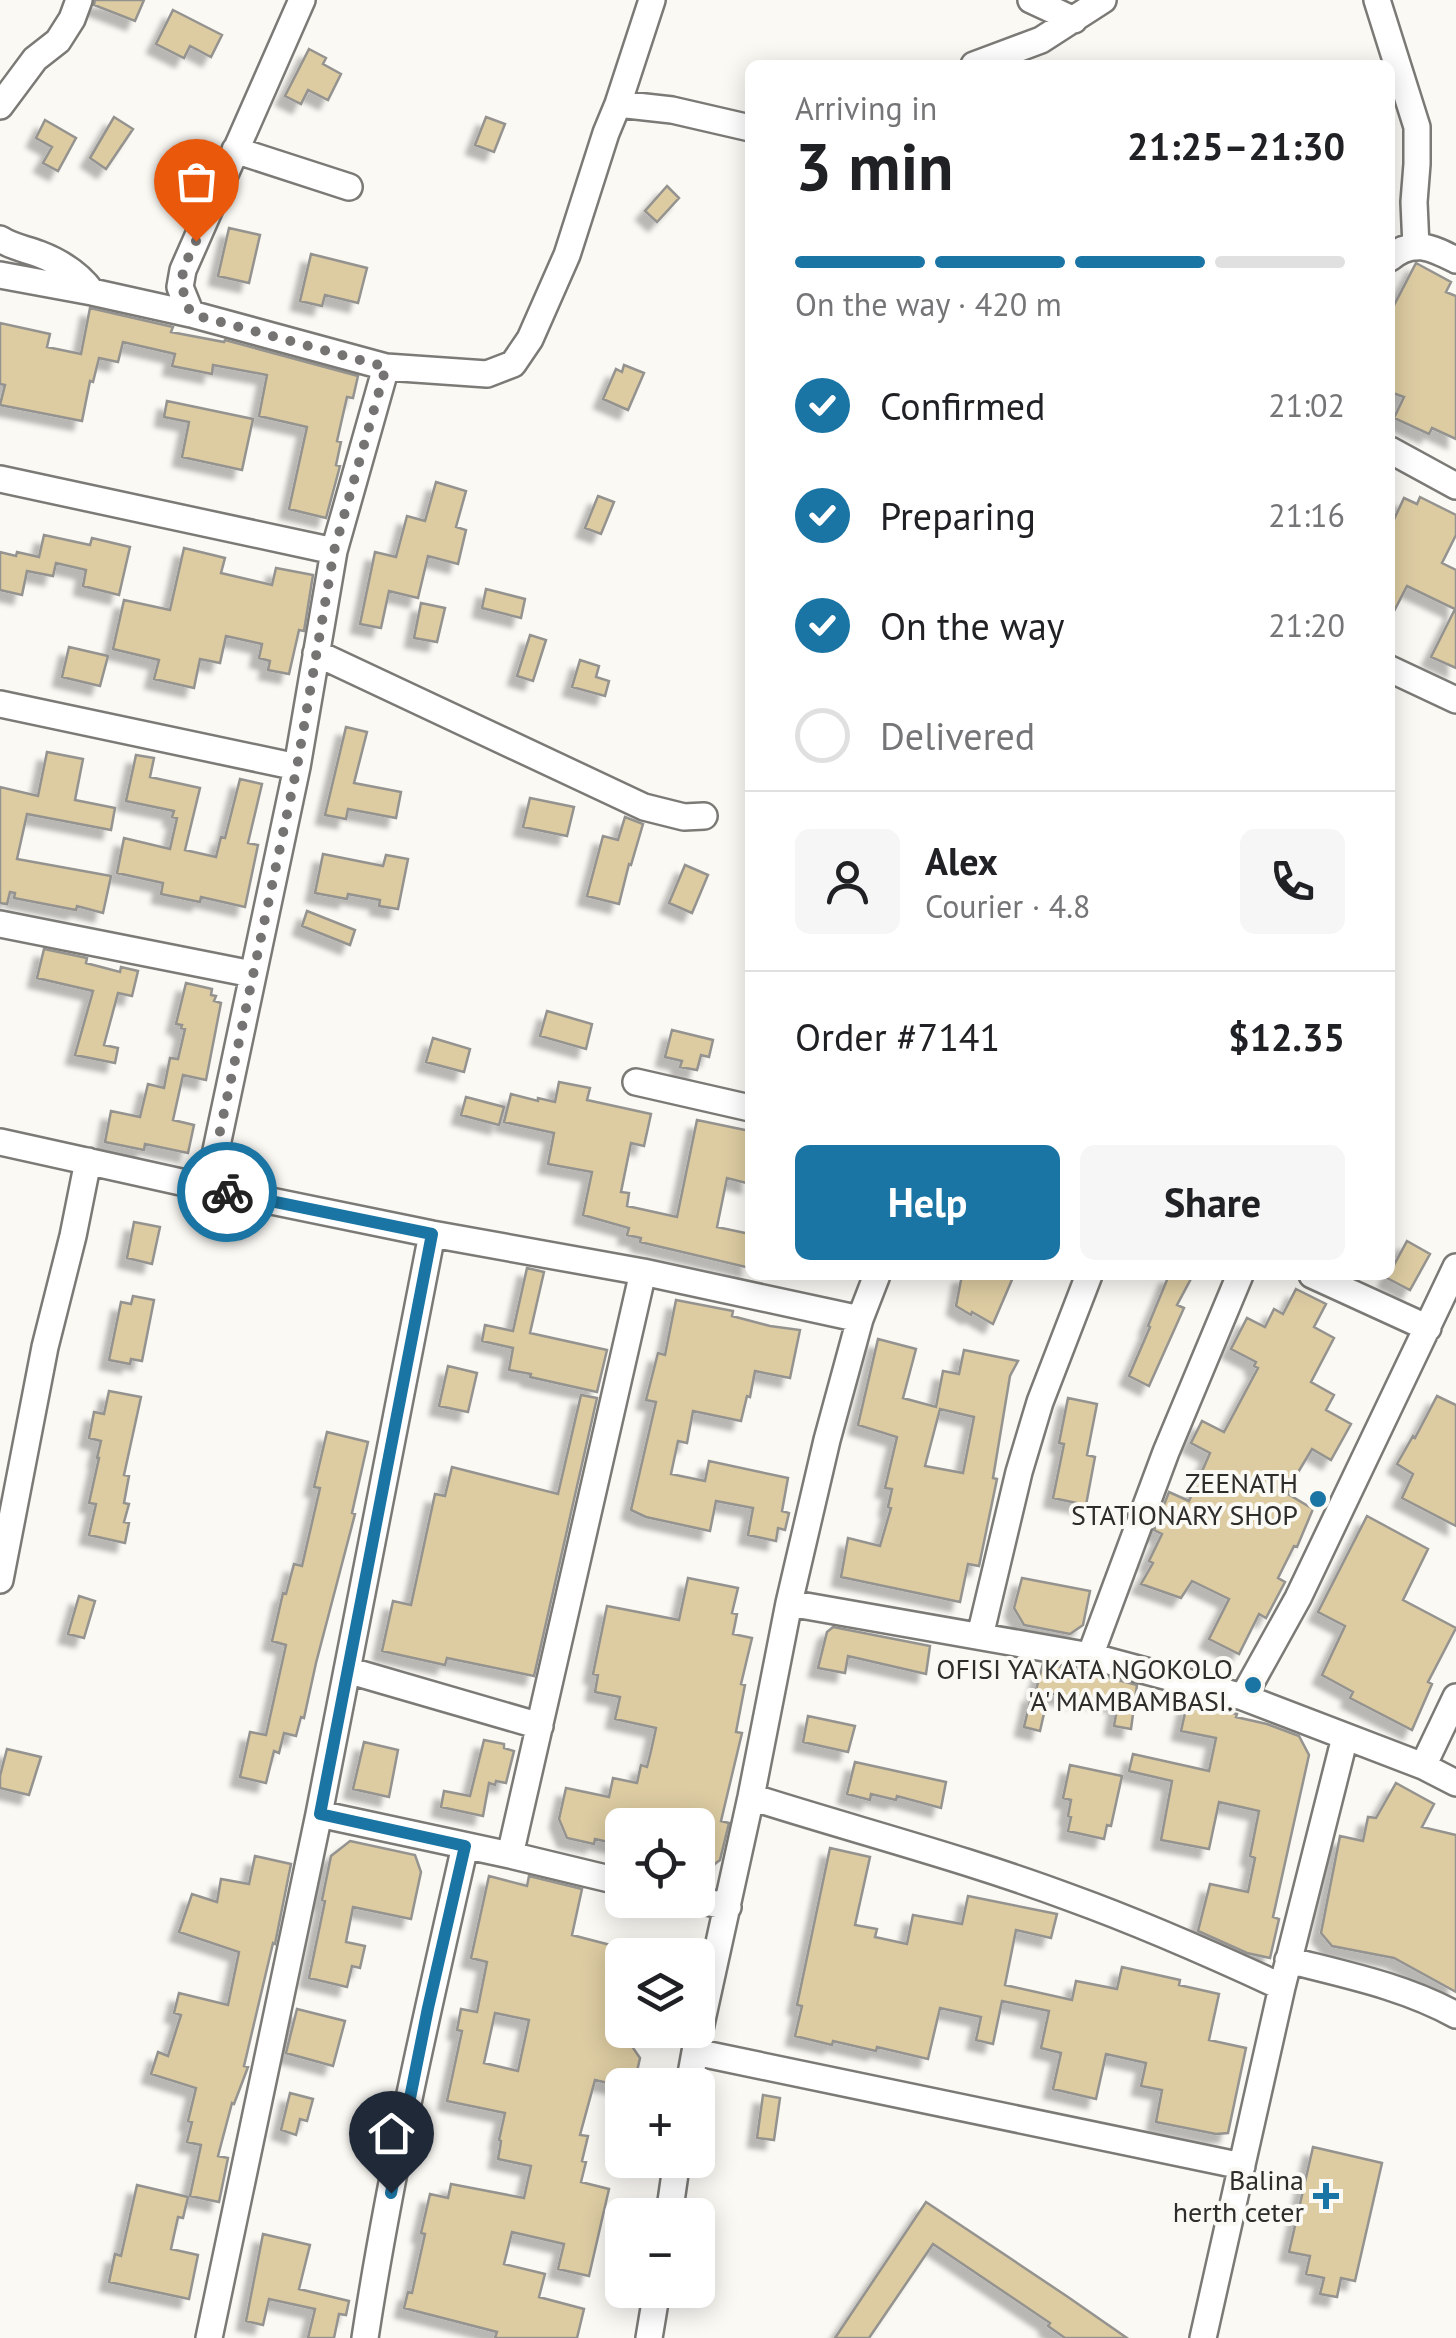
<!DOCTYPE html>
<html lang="en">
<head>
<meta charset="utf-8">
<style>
	:root { --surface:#fff; --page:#f6f6f6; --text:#202124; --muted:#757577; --line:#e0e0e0; --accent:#1b75a4 }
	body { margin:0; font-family:"PT Sans",sans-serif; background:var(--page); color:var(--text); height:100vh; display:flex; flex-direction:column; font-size:38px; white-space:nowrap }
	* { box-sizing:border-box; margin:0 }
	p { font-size:32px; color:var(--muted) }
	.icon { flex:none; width:55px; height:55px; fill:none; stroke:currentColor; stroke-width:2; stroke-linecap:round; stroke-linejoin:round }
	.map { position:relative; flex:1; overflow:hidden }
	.sheet { position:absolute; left:745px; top:60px; width:650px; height:1220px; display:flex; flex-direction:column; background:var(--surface); border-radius:15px; box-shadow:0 5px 25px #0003 }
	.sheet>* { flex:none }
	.fabs { position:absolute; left:605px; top:1808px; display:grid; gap:20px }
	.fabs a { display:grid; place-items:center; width:110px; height:110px; border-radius:15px; background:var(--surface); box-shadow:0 5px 25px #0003; font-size:50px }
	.pin { position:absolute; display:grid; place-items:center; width:85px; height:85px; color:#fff; margin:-102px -42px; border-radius:50% 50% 50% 0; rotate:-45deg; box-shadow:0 0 10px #0007 }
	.pin .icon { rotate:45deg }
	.courier { position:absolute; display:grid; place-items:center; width:100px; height:100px; margin:-50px; border:8px solid #1b75a4; border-radius:50%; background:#fff; color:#222; box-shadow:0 2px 12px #0007 }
	.overview em { font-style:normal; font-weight:700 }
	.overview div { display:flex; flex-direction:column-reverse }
	.overview { display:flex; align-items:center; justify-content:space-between; height:170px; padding:0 50px }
	h1 { font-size:65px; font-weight:700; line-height:75px }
	.bar { display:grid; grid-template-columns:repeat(4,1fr); gap:15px 10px; align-content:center; height:120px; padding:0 50px }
	.bar i { height:12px; border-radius:8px; background:var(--line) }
	.bar .active { background:var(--accent) }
	.bar p { grid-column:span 4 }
	.line { display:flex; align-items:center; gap:25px; padding:0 50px; border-top:2px solid var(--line) }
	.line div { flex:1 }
	.round { display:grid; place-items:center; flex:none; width:105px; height:105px; border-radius:15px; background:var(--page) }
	ol { padding:0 50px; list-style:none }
	li { display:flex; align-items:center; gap:30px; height:110px }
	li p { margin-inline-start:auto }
	li .icon { padding:10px; border-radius:50%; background:var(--accent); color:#fff; stroke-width:4 }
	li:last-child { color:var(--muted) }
	li i { width:55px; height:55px; border:5px solid var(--line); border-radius:50% }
	.button { display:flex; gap:20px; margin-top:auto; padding:20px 50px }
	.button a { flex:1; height:115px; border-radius:15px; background:var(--accent); color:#fff; font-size:40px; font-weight:700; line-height:115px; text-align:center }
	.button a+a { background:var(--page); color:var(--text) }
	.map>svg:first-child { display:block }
	.building { fill:#ddcca2; stroke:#95938f; stroke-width:2.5; fill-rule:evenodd; filter:url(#shadow) }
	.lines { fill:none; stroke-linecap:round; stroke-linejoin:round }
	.minor-casing { stroke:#7b7a76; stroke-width:30 }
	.minor { stroke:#fff; stroke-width:25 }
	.done { stroke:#767472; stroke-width:10; stroke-dasharray:0 18 }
	.route { stroke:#1b75a4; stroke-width:12 }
	.poi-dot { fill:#1b75a4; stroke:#fbf9f4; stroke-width:4 }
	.labels { text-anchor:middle; stroke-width:8; stroke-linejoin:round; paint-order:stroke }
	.poi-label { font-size:28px; fill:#2e2d2c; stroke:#fbf9f4; text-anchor:end }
</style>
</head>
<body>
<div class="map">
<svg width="1456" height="2338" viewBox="0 0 1456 2338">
	<defs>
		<filter id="shadow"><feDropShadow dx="-9" dy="9" stdDeviation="2.5" flood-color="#0004"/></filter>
	</defs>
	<rect width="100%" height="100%" fill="#fbf9f4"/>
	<path class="building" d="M95,0H144L135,21L94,5Z
		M173,10L222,35L211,57L190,46L184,58L156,44Z
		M309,49L326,58L323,64L341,74L328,100L308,90L301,104L285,96Z
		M114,117L133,129L106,169L90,158Z
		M486,117L505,124L494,152L475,145Z
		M45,120L76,138L58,171L43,163L52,147L36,138Z
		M667,186L679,198L657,222L645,211Z
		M229,228L260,235L249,283L218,276Z
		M311,254L367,268L358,303L325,295L322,306L300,301Z
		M1416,263L1451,282L1446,292L1456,296V439L1432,428L1429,434L1394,418L1404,397L1390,392V313Z
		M90,308L173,327L171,332L224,342L225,340L358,376L353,398L347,397L337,441L341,442L336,465L340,466L326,518L289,509L307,427L259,416L267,375L213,365L212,374L172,366L175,354L123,342L118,362L99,358L93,382L90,381L82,421L0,405L5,385L0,384V323L50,334L47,347L81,354Z
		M624,365L644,373L628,410L603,399L616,369L622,372Z
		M167,401L253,419L242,470L182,457L189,422L164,417Z
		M436,482L466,491L456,527L466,530L458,564L428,556L418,598L389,591L381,628L360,624L375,552L396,557L407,516L425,521Z
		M598,496L614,502L601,534L585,528Z
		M1420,497L1456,515V535L1442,563L1456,570V668L1431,657L1455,609L1407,586L1390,619V528L1404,498L1417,504Z
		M44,535L90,545L92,538L130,547L119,595L83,586L86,570L56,563L53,576L27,571L22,595L0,590V552L16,556L17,552L39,557Z
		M184,548L225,558L221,573L272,585L276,568L313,575L304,631L299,630L289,674L268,670L270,661L259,658L262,644L226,636L220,663L200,659L194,688L154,679L159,660L113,649L124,600L170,610Z
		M486,589L525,599L521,618L482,608Z
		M421,603L445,608L437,642L414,638Z
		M530,635L546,640L533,681L517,676Z
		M69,647L108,656L100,686L62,677Z
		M580,660L599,666L596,677L609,681L605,696L572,687Z
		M346,727L367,732L354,783L401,792L396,818L348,809L346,819L325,815Z
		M47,752L83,759L75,800L115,808L111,830L27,814L17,859L111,876L103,913L77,906L76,910L14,898L15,893L10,892L7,904L0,903V787L38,796Z
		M136,755L154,758L150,777L200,788L185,850L216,857L221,837L225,838L240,779L262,784L248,843L258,845L245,907L201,897L200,902L161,894L163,883L117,873L124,838L170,849L177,818L172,817L174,811L126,801Z
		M530,798L574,807L567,836L523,827Z
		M625,817L643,824L631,865L629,864L619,904L587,896L603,836L618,840Z
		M323,854L383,866L386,855L408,859L398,909L379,906L380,900L348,894L347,899L315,893Z
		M685,865L708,875L692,913L669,903Z
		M307,911L355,930L350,945L302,926Z
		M44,949L87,958L86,963L120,972L121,967L138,971L132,996L118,993L104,1045L118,1048L115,1063L75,1055L93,991L37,978Z
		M186,983L212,989L211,995L216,996L214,1001L221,1003L206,1080L183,1075L173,1120L194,1125L188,1153L145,1144L144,1150L105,1142L111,1111L140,1117L148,1084L164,1088L170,1058L178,1059L185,1029L181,1028L182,1025L176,1024Z
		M547,1011L592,1024L586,1049L540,1036Z
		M672,1030L713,1040L709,1057L701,1055L697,1070L680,1067L682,1061L665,1057Z
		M433,1038L470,1049L464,1072L426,1062Z
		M559,1082L590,1088L587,1100L651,1114L644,1146L631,1143L621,1192L629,1193L627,1206L677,1217L697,1120L750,1131V1184L727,1178L717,1227L750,1234V1268L640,1242L641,1238L627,1235L629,1228L583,1215L592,1172L548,1164L554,1133L504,1122L511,1094L538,1101V1098L555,1102Z
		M466,1097L504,1107L499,1125L461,1115Z
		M134,1222L160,1227L152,1264L127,1258Z
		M1407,1241L1430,1254L1410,1290L1387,1278Z
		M527,1268L544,1272L530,1333L607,1350L597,1392L530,1377L531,1374L509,1370L513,1348L482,1341L485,1325L513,1331Z
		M962,1275H1014L993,1324L972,1312L971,1315L956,1306Z
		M1169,1275H1193L1177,1305L1184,1308L1149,1386L1129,1376L1150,1327L1148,1326Z
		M1296,1289L1326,1304L1314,1327L1334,1338L1311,1382L1334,1395L1326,1410L1351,1424L1331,1460L1312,1449L1294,1479L1296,1480L1288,1494L1313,1509L1297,1547L1294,1546L1278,1578L1285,1582L1266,1618L1259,1614L1239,1654L1209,1639L1229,1599L1192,1581L1181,1598L1141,1584L1153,1563L1149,1561L1162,1534L1154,1530L1169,1492L1189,1501L1210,1453L1191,1443L1202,1421L1224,1432L1258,1368L1254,1366L1256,1362L1231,1349L1247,1318L1265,1327L1274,1309L1283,1314Z
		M133,1296L154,1300L142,1361L131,1359L130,1364L109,1360L121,1302L131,1304Z
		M676,1300L733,1311L732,1316L770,1326L800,1330L790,1378L755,1371L750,1397L747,1396L741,1421L693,1411L687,1443L678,1441L671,1474L705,1481L709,1461L788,1478L782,1511L789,1513L785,1530L778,1528L776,1541L748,1535L753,1508L716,1501L710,1531L646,1517L631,1510L656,1402L646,1400L658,1353L665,1355Z
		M878,1339L916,1349L903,1398L936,1407L943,1371L959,1374L964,1350L1018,1361L1010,1376L993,1478L997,1479L979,1566L968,1564L960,1602L841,1577L848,1538L880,1546L891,1508L888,1507L892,1489L885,1488L897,1437L858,1425ZM940,1409L974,1417L963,1473L925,1466Z
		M448,1366L477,1373L468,1412L439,1406Z
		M109,1391L141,1397L124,1475L129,1476L124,1503L129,1504L124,1522L129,1523L125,1543L89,1535L96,1504L89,1503L99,1458H97L101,1441L89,1438L94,1412L104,1414Z
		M581,1395L597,1398L534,1676L447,1658L445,1665L382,1651L393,1601L411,1605L435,1494L445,1496L452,1467L558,1494Z
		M1437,1396L1456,1405V1526L1402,1498L1413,1474L1397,1464L1413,1436L1415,1438Z
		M1068,1398L1097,1404L1087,1455L1095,1457L1086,1505L1053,1498L1064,1444L1059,1443Z
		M327,1432L368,1442L352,1513L355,1514L316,1663L304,1718L301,1717L296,1736L284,1733L279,1753L274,1751L266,1783L240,1777L250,1732L266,1735L286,1645L272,1641L283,1593L286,1594L294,1564L302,1566L320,1488L314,1487Z
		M1367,1516L1428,1549L1403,1600L1456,1628L1428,1682L1432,1684L1412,1730L1350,1698L1353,1692L1322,1675L1345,1626L1318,1612Z
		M688,1578L738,1588L732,1613L737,1614L733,1634L752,1638L741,1684L745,1685L736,1732L742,1733L721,1821L729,1823L720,1860L711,1867L698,1864V1825H622V1845L595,1839L594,1844L567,1838L559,1819L566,1788L609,1797L613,1778L637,1783L641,1765L647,1767L651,1751L656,1728L615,1719L620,1697L595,1692L598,1675L593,1674L607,1606L679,1620Z
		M1022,1578L1090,1591L1083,1625L1070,1634L1024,1625L1014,1608Z
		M79,1596L95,1601L84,1638L68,1634Z
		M833,1627L930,1646L926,1674L848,1656L845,1673L818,1668L827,1632Z
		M1043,1664L1083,1671L1137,1685L1131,1729L1114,1726L1118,1703L1077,1695L1076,1699L1036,1690Z
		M1032,1693L1048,1696L1040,1731L1024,1727Z
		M1187,1704L1237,1714L1236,1717L1267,1724L1299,1736L1309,1755L1273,1917L1279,1919L1270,1958L1247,1953L1198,1931L1210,1884L1248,1892L1255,1858L1250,1856L1259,1811L1219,1802L1209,1849L1161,1840L1172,1781L1129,1771L1133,1754L1209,1771L1216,1738L1181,1731Z
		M808,1716L855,1726L848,1752L803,1742Z
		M484,1740L504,1744V1748L514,1751L506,1783L496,1781L495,1785L489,1783L483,1816L441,1807L444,1791L470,1796Z
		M364,1742L398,1750L389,1797L353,1789Z
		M7,1749L41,1757L29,1795L0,1788V1776Z
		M855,1762L946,1782L941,1808L897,1796L896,1800L871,1794L870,1800L847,1794Z
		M1070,1765L1122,1776L1111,1826L1107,1825L1104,1839L1068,1831L1071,1817L1068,1816L1071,1800L1063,1798Z
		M1396,1783L1434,1804L1422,1827L1456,1835V1992L1394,1958L1332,1946L1321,1933L1340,1836L1363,1841L1368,1817L1376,1818Z
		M350,1841L415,1855L421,1872L411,1919L353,1907L346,1942L365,1946L360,1968L352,1966L347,1987L309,1978L325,1901L322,1900L331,1856Z
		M830,1848L870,1857L855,1925L877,1929L875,1937L907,1944L913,1915L962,1924L968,1896L1057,1914L1051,1938L1016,1930L1005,1985L1072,2000L1076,1981L1117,1989L1122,1967L1180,1980L1179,1985L1219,1994L1209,2040L1246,2048L1228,2133L1216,2134L1156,2122L1162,2090L1141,2086L1146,2063L1106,2054L1096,2099L1053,2089L1061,2053L1041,2048L1049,2011L1002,2001L993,2044L976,2040L981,2017L940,2008L928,2059L877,2047L876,2051L833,2041L832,2045L795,2036L802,2006L797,2005Z
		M255,1856L291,1864L275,1944L273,1943L244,2066L248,2067L234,2104L232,2103L218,2156L228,2158L219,2202L190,2196L201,2145L187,2142L192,2122L188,2121L196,2088L151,2074L158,2052L168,2056L181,2015L174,2013L179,1993L228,2005L239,1952L179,1932L192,1894L217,1902L221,1879L249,1884Z
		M489,1876L527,1886L529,1876L582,1889L572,1935L622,1948V2030H634L631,2045L640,2058L634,2085H617L595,2080L580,2135L588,2136L582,2161L586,2162L581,2182L609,2189L589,2276L558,2269L564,2244L512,2232L504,2264L545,2274L539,2297L584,2309L577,2338H495L497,2332L404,2308L408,2292L412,2293L425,2234L421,2233L430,2194L448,2198L451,2184L524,2198L531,2166L498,2159L500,2148L501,2141L499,2140L505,2113L447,2101L462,2031L457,2030L461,2009L477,2012L487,1962L471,1958ZM495,2013L529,2020L518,2071L484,2063Z
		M297,2009L345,2021L333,2066L286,2053Z
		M290,2093L313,2099L307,2121L300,2119L296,2135L281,2130Z
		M763,2095L780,2098L774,2140L757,2138Z
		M1313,2147L1382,2163L1355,2281L1341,2278L1337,2297L1320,2294L1324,2278L1306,2274L1310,2256L1289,2252Z
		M137,2185L188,2197L183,2218L178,2217L171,2249L198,2255L189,2299L109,2282L115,2254L121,2256Z
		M926,2202L1068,2297L1127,2338H1065L1048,2326L1050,2323L933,2244L869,2338H835Z
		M263,2234L310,2245L299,2289L349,2301L346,2315L339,2314L334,2338H308L315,2309L269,2299L263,2325L246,2321Z"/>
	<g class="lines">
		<g class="minor-casing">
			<path id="minor" d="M1031,0L1074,20
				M1377,0L1417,127V164L1414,202L1416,247
				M974,65L1041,40L1103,0
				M618,104L672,110L750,128
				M0,106L35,59L58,41L72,19L79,0
				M235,150L349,187
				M0,239C12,247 26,249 39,254C60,262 79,274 92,292
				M1390,258C1413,238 1432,248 1456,260
				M0,275L92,292L191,314L386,367L487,374L513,364L530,339L567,255L606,133L618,104L652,0
				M191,314L180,287L183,270L302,0
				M1390,450L1456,486
				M0,479L334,551
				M316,653L644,807L684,817L704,816
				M1390,669L1456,700
				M0,704L297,767
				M0,924L252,974
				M636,1082L750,1108
				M0,1142L208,1188L432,1234L643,1272L860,1319
				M208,1188L297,767L334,551L386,367
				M1312,1275L1428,1328
				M0,1580L45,1347L73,1236L88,1161
				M789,1603L1090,1656L1243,1697L1423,1766L1456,1783
				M980,1636L1019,1472L1040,1402L1089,1275
				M1090,1656L1166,1452L1240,1275
				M347,1670L540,1726
				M1243,1697L1298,1598L1456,1267
				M1423,1766L1456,1697
				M751,1797C858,1831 967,1859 1071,1898C1143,1924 1213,1955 1282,1987
				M319,1814L510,1855L622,1882
				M510,1855L643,1272
				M698,1900L728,1907
				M1288,1960C1346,1975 1403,1986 1456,2015
				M695,2052L1242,2166
				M689,2085L695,2052L751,1797L789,1603L827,1440L860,1319L877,1275
				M669,2215L677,2160
				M209,2338L319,1814L432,1234
				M365,2338C390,2173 428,2009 465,1846
				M649,2338L657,2290
				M1203,2338L1282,1987L1345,1737"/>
		</g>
		<use href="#minor" class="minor"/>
	</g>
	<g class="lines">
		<path class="done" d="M196,241C180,275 177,279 191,314L386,367L334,551L297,767L208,1188L227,1192"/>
		<path class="route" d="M227,1192L432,1234L320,1814L465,1846L428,2008L391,2193"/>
	</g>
	<g class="poi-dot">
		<circle cx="1318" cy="1499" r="10"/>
		<circle cx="1253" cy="1685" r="10"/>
		<path d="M1321 2181h10v10h10v10h-10v10h-10v-10h-10v-10h10z"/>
	</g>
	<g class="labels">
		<g class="poi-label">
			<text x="1298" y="1493">ZEENATH<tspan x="1298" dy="32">STATIONARY SHOP</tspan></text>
			<text x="1233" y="1679">OFISI YA KATA NGOKOLO<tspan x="1233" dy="32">'A' MAMBAMBASI.</tspan></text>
			<text x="1304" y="2190">Balina<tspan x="1304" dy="32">herth ceter</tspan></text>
		</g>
	</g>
</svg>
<div class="fabs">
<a><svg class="icon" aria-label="locate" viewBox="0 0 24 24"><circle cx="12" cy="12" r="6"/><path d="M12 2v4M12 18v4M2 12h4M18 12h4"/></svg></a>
<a><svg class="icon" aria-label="layers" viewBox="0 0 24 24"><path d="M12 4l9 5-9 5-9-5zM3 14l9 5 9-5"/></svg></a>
<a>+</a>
<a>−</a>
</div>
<div class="pin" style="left:196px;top:241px;background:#ea580c"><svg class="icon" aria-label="bag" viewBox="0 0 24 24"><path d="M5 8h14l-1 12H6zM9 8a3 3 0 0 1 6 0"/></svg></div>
<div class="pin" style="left:391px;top:2193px;background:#1f2937"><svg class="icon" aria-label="home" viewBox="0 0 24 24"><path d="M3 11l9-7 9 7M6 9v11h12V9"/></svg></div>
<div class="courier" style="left:227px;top:1192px"><svg class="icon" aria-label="bike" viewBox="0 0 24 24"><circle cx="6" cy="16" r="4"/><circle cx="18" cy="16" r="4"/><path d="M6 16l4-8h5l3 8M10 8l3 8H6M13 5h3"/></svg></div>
<section class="sheet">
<div class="overview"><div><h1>3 min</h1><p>Arriving in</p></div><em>21:25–21:30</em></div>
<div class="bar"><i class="active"></i><i class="active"></i><i class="active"></i><i></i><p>On the way · 420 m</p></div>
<ol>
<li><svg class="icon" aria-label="check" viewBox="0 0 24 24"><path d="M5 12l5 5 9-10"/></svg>Confirmed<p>21:02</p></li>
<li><svg class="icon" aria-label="check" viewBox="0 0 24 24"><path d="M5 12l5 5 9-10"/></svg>Preparing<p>21:16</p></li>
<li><svg class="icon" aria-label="check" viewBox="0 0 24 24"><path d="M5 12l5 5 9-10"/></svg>On the way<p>21:20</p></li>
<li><i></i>Delivered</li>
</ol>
<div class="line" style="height:180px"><a class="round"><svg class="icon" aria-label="person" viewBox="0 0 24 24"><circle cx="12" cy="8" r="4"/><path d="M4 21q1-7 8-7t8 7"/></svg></a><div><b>Alex</b><p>Courier · 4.8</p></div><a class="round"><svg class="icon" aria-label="phone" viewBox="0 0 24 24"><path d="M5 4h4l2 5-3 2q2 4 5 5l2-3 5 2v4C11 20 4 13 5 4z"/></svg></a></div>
<div class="line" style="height:130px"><div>Order #7141</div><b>$12.35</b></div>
<div class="button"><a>Help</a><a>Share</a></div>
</section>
</div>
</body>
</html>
